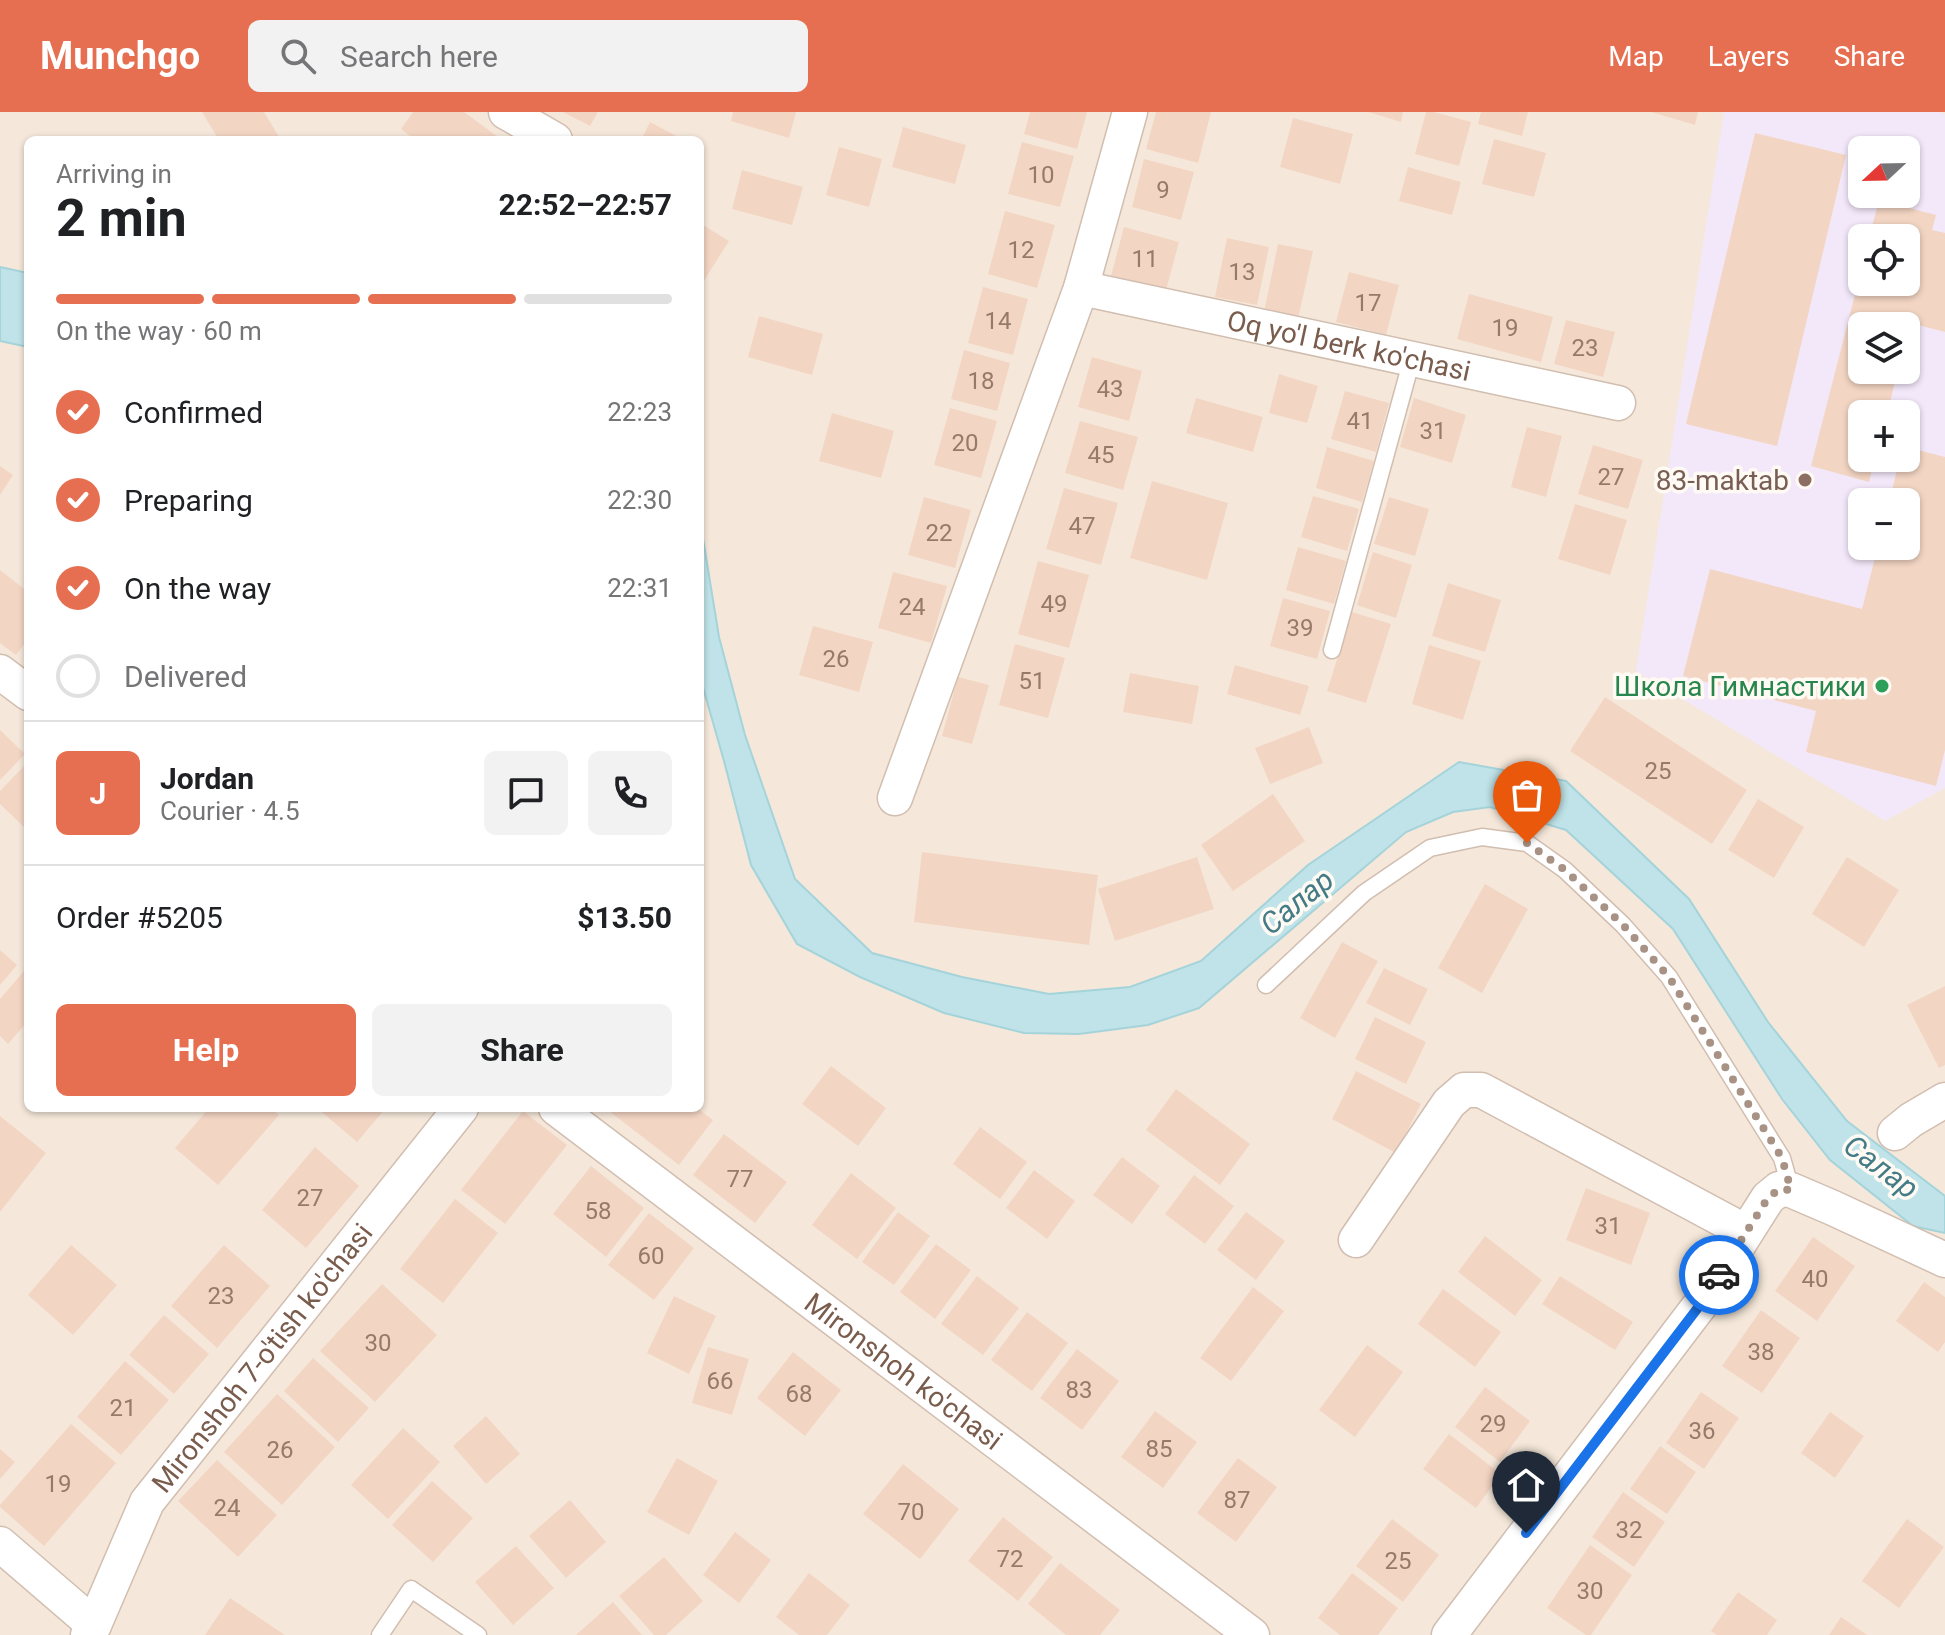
<!DOCTYPE html>
<html lang="en">
<head>
<meta charset="utf-8">
<style>
	:root { --surface:#fff; --page:#f2f2f2; --text:#202124; --muted:#757577; --line:#e0e0e0; --accent:#e76f51 }
	body { margin:0; font-family:Roboto,sans-serif; background:var(--page); color:var(--text); height:100vh; display:flex; flex-direction:column; font-size:30px; white-space:nowrap }
	* { box-sizing:border-box; margin:0 }
	p { font-size:26px; color:var(--muted) }
	.icon { flex:none; width:44px; height:44px; fill:none; stroke:currentColor; stroke-width:2; stroke-linecap:round; stroke-linejoin:round }
	.map { position:relative; flex:1; overflow:hidden }
	.panel { position:absolute; left:24px; top:24px; width:680px; height:976px; display:flex; flex-direction:column; background:var(--surface); border-radius:12px; box-shadow:0 2px 6px #0004 }
	.panel>* { flex:none }
	.needle { width:52px; rotate:248deg }
	.tools { position:absolute; left:1848px; top:24px; display:grid; gap:16px }
	.tools a { display:grid; place-items:center; width:72px; height:72px; border-radius:12px; background:var(--surface); box-shadow:0 2px 6px #0004; font-size:40px }
	.pin { position:absolute; display:grid; place-items:center; width:68px; height:68px; color:#fff; margin:-82px -34px; border-radius:50% 50% 50% 0; rotate:-45deg; box-shadow:0 0 8px #0007 }
	.pin .icon { rotate:45deg }
	.courier { position:absolute; display:grid; place-items:center; width:80px; height:80px; margin:-40px; border:6px solid #1a73e8; border-radius:50%; background:#fff; color:#222; box-shadow:0 2px 10px #0007 }
	.summary em { font-style:normal; font-weight:700 }
	.summary div { display:flex; flex-direction:column-reverse }
	.summary { display:flex; align-items:center; justify-content:space-between; height:136px; padding:0 32px }
	h1 { font-size:52px; font-weight:700; line-height:60px }
	.bar { display:grid; grid-template-columns:repeat(4,1fr); gap:12px 8px; align-content:center; height:96px; padding:0 32px }
	.bar i { height:10px; border-radius:6px; background:var(--line) }
	.bar .selected { background:var(--accent) }
	.bar p { grid-column:span 4 }
	.line { display:flex; align-items:center; gap:20px; padding:0 32px; border-top:2px solid var(--line) }
	.line div { flex:1 }
	.round { display:grid; place-items:center; flex:none; width:84px; height:84px; border-radius:12px; background:var(--page) }
	ol { padding:0 32px; list-style:none }
	li { display:flex; align-items:center; gap:24px; height:88px }
	li p { margin-inline-start:auto }
	li .icon { padding:8px; border-radius:50%; background:var(--accent); color:#fff; stroke-width:4 }
	li:last-child { color:var(--muted) }
	li i { width:44px; height:44px; border:4px solid var(--line); border-radius:50% }
	.primary-button { display:flex; gap:16px; margin-top:auto; padding:16px 32px }
	.primary-button a { flex:1; height:92px; border-radius:12px; background:var(--accent); color:#fff; font-size:32px; font-weight:700; line-height:92px; text-align:center }
	.primary-button a+a { background:var(--page); color:var(--text) }
	header { display:flex; align-items:center; gap:48px; box-sizing:border-box; height:112px; padding:0 40px; background:var(--accent); color:#fff }
	header strong { font-size:38px }
	nav { display:flex; gap:44px; margin-inline-start:auto; font-size:28px }
	.search { width:560px; height:72px; background:var(--page); display:flex; align-items:center; gap:20px; box-sizing:border-box; padding:0 28px; border-radius:12px; color:var(--muted); font-size:30px }
	.map>svg:first-child { display:block }
	.residential { fill:#f5e8da; fill-rule:evenodd }
	.education { fill:#f3e8fa; fill-rule:evenodd }
	.water { fill:#bfe3e8; stroke:#a5d3da; stroke-width:2 }
	.building { fill:#f3d5c3 }
	.lines { fill:none; stroke-linecap:round; stroke-linejoin:round }
	.lane-casing { stroke:#d1beb0; stroke-width:19 }
	.street-casing { stroke:#d1beb0; stroke-width:37 }
	.lane { stroke:#fff; stroke-width:16 }
	.street { stroke:#fff; stroke-width:34 }
	.done { stroke:#a89285; stroke-width:8; stroke-dasharray:0 14.4 }
	.route { stroke:#1a73e8; stroke-width:10 }
	.education-dot { fill:#8d6e63; stroke:#fffaf3; stroke-width:3 }
	.leisure-dot { fill:#2e9e5b; stroke:#fffaf3; stroke-width:3 }
	.labels { text-anchor:middle; stroke-width:7; stroke-linejoin:round; paint-order:stroke }
	.number-label { font-size:24px; fill:#987a6a }
	.street-label { font-size:28px; fill:#7a5c4d; stroke:#fffaf3 }
	.education-label { font-size:28px; fill:#785e54; stroke:#fffaf3; text-anchor:end }
	.leisure-label { font-size:28px; fill:#27864d; stroke:#fffaf3; text-anchor:end }
	.water-label { font-size:30px; font-style:italic; fill:#437c86; stroke:#fffaf3 }
</style>
</head>
<body>
<header>
<strong>Munchgo</strong>
<div class="search"><svg class="icon" aria-label="search" viewBox="0 0 24 24"><circle cx="10" cy="10" r="6"/><path d="M15 15l6 6"/></svg>Search here</div>
<nav><a>Map</a><a>Layers</a><a>Share</a></nav>
</header>
<div class="map">
<svg width="1945" height="1523" viewBox="0 0 1945 1523">
	<rect width="100%" height="100%" fill="#fdf6ec"/>
	<path class="residential" d="M0,0H1945V1523H0ZM28,28H700V996H28ZM1862,38H1906V82H1862ZM1862,126H1906V170H1862ZM1862,214H1906V258H1862ZM1862,302H1906V346H1862ZM1862,390H1906V434H1862Z"/>
	<path class="education" d="M1724,0H1939L1945,2V676L1885,709L1636,559ZM1862,38H1906V82H1862ZM1862,126H1906V170H1862ZM1862,214H1906V258H1862ZM1862,302H1906V346H1862ZM1862,390H1906V434H1862Z"/>
	<path class="water" d="M0,155L28,161V235L0,229Z
		M700,408L719,525L745,623L795,767L872,841L962,865L1049,882L1130,875L1201,849L1308,753L1459,650L1566,669L1689,787L1768,910L1847,1009L1945,1084V1121L1913,1114L1830,1048L1782,987L1673,817L1566,718L1490,695L1453,700L1406,720L1199,896L1148,913L1079,922L1024,921L944,901L860,865L797,832L751,753L724,649L700,565Z"/>
	<path class="building" d="M202,0H264L281,28H219Z
		M413,0H464L502,28H415L401,17Z
		M563,0H598L590,14Z
		M733,0H796L789,26L731,9Z
		M1030,0H1087L1077,37L1024,22Z
		M1156,0H1211L1198,51L1146,37Z
		M1368,0H1403L1401,10Z
		M1426,0H1434L1471,10L1459,54L1415,42Z
		M1481,0H1528L1522,24L1478,12Z
		M1651,0H1698L1695,13Z
		M1293,6L1353,22L1340,72L1280,55Z
		M650,10L684,28H641Z
		M903,15L966,33L955,72L892,55Z
		M1755,21L1846,43L1777,334L1686,312Z
		M1494,27L1546,41L1534,85L1482,72Z
		M1022,30L1074,44L1060,95L1008,82Z
		M839,35L882,47L869,95L826,83Z
		M1144,47L1194,60L1181,108L1132,95Z
		M1408,55L1461,70L1452,103L1399,89Z
		M742,58L803,75L792,113L732,97Z
		M1879,88L1936,103L1932,118L1945,121V220L1910,211L1907,223L1906,214H1862V258H1898L1887,302H1862V346H1875L1869,370L1811,354L1861,159L1862,170H1906V126H1869Z
		M1005,99L1055,113L1037,176L988,162Z
		M700,111L729,129L700,175Z
		M1124,115L1179,130L1166,178L1111,164Z
		M1227,126L1269,135L1257,193L1215,185Z
		M1278,132L1313,139L1298,207L1264,200Z
		M1349,160L1399,173L1386,223L1336,210Z
		M983,175L1028,187L1013,243L968,231Z
		M1469,182L1553,205L1541,250L1457,227Z
		M759,204L823,222L812,263L748,245Z
		M1566,208L1615,220L1603,265L1554,252Z
		M964,238L1010,251L997,299L951,287Z
		M1092,245L1142,259L1129,309L1078,295Z
		M1279,262L1318,274L1307,311L1269,301Z
		M1345,279L1389,291L1376,340L1331,327Z
		M1196,286L1263,305L1253,340L1186,321Z
		M1414,286L1466,303L1452,351L1400,335Z
		M950,296L997,309L981,366L934,353Z
		M832,301L894,319L881,366L819,349Z
		M1080,309L1138,325L1123,378L1065,361Z
		M1527,315L1562,324L1546,385L1511,375Z
		M1593,333L1643,348L1628,397L1578,382Z
		M1327,335L1374,349L1362,390L1316,376Z
		M1906,335L1945,345V638L1936,674L1806,640L1816,599L1683,564L1710,457L1862,497L1878,434H1906V390H1889L1900,346H1906Z
		M0,354L13,363L0,383Z
		M1152,369L1228,391L1207,468L1130,446Z
		M1064,376L1118,391L1101,453L1046,437Z
		M1313,384L1359,397L1347,439L1301,425Z
		M924,385L971,398L955,456L908,443Z
		M1389,385L1429,397L1415,444L1374,432Z
		M1575,392L1627,408L1610,463L1558,447Z
		M1298,435L1346,449L1334,492L1286,478Z
		M1373,440L1412,453L1396,506L1357,493Z
		M1038,449L1089,463L1069,536L1018,522Z
		M0,458L28,480V527L16,543L0,531Z
		M893,460L947,474L931,531L878,516Z
		M1448,471L1501,488L1485,540L1432,524Z
		M1283,486L1330,499L1317,547L1270,534Z
		M1352,500L1391,512L1366,591L1327,579Z
		M813,514L873,530L859,580L799,563Z
		M1015,532L1065,546L1048,606L999,593Z
		M1429,533L1481,549L1463,608L1412,592Z
		M1235,553L1309,574L1300,603L1227,582Z
		M1130,561L1199,574L1192,612L1123,600Z
		M958,565L989,573L972,632L942,624Z
		M1605,585L1747,678L1712,732L1570,639Z
		M1309,615L1323,651L1270,672L1255,636Z
		M0,618L25,642L0,668Z
		M28,650V719L0,692V679Z
		M1273,682L1305,729L1233,779L1201,733Z
		M1758,687L1804,715L1774,766L1728,738Z
		M922,740L1098,763L1089,833L914,810Z
		M1197,745L1214,797L1115,829L1098,777Z
		M1847,745L1899,778L1864,835L1812,802Z
		M1485,772L1528,797L1482,881L1438,856Z
		M1342,830L1378,849L1335,926L1300,906Z
		M0,838L17,853L0,873Z
		M1384,856L1428,877L1410,913L1366,891Z
		M24,859L28,863V909L8,932L0,924V887Z
		M1945,874V953L1939,956L1907,893Z
		M1375,905L1426,930L1406,972L1355,947Z
		M831,954L886,996L858,1034L802,992Z
		M1356,959L1421,992L1396,1041L1332,1007Z
		M1176,977L1250,1032L1220,1073L1146,1018Z
		M209,996H270L279,1003L218,1073L175,1036Z
		M317,996H386L357,1030Z
		M605,996H697L713,1008L679,1053Z
		M523,999L567,1033L505,1112L461,1078Z
		M0,1004L46,1041L0,1100Z
		M980,1015L1027,1050L1000,1087L953,1052Z
		M724,1022L787,1070L755,1111L693,1063Z
		M315,1035L359,1074L306,1136L262,1098Z
		M1122,1045L1160,1074L1132,1112L1093,1083Z
		M591,1054L644,1096L606,1145L553,1102Z
		M1034,1058L1075,1089L1047,1127L1006,1096Z
		M851,1061L896,1096L857,1147L812,1113Z
		M1194,1063L1234,1094L1205,1132L1165,1102Z
		M1586,1076L1650,1101L1631,1153L1566,1128Z
		M455,1087L498,1121L443,1191L400,1157Z
		M898,1100L930,1124L894,1173L862,1150Z
		M1246,1100L1285,1129L1256,1168L1217,1138Z
		M649,1101L694,1136L654,1188L608,1153Z
		M1485,1124L1542,1168L1515,1204L1458,1160Z
		M1813,1125L1855,1154L1817,1209L1775,1179Z
		M936,1132L971,1158L935,1207L900,1180Z
		M71,1133L117,1173L73,1223L28,1183Z
		M224,1133L270,1174L217,1236L171,1194Z
		M977,1164L1019,1196L983,1243L941,1212Z
		M1560,1164L1633,1210L1615,1238L1542,1192Z
		M1924,1170L1945,1185V1230L1938,1240L1896,1209Z
		M382,1172L437,1223L375,1290L320,1239Z
		M1253,1175L1284,1199L1231,1269L1200,1246Z
		M1443,1177L1501,1220L1475,1255L1418,1212Z
		M674,1184L716,1204L689,1262L647,1241Z
		M1761,1198L1800,1226L1762,1281L1722,1254Z
		M1027,1200L1068,1231L1032,1279L991,1248Z
		M164,1203L209,1242L174,1282L129,1243Z
		M1367,1233L1403,1260L1355,1325L1319,1298Z
		M708,1235L749,1247L732,1303L692,1291Z
		M1077,1237L1119,1269L1082,1318L1040,1286Z
		M793,1240L841,1278L805,1324L757,1286Z
		M313,1246L369,1296L338,1330L284,1279Z
		M125,1249L169,1288L121,1343L77,1305Z
		M1485,1275L1530,1309L1500,1350L1455,1315Z
		M1701,1280L1739,1306L1704,1357L1666,1331Z
		M277,1282L335,1335L282,1393L224,1340Z
		M1155,1299L1197,1330L1163,1376L1121,1345Z
		M1830,1300L1864,1324L1835,1366L1801,1341Z
		M486,1304L520,1342L486,1372L453,1334Z
		M71,1312L116,1351L44,1434L0,1395V1393Z
		M403,1316L440,1350L388,1407L351,1373Z
		M1449,1322L1501,1362L1476,1396L1423,1357Z
		M1660,1334L1696,1360L1667,1402L1630,1377Z
		M0,1337L15,1350L0,1367Z
		M677,1346L718,1369L689,1423L647,1400Z
		M1238,1346L1277,1375L1236,1430L1197,1401Z
		M217,1348L277,1403L238,1445L178,1389Z
		M903,1352L959,1397L920,1447L863,1402Z
		M432,1369L473,1406L433,1450L392,1413Z
		M1623,1380L1665,1410L1634,1455L1592,1425Z
		M570,1388L606,1430L566,1466L529,1424Z
		M1003,1405L1053,1445L1018,1489L968,1449Z
		M1392,1407L1439,1443L1403,1490L1356,1454Z
		M1907,1407L1944,1435L1899,1496L1862,1469Z
		M735,1420L771,1448L739,1491L703,1463Z
		M1590,1433L1632,1463L1591,1523H1586L1547,1496Z
		M516,1434L554,1476L513,1513L475,1470Z
		M664,1445L703,1489L666,1523H654L619,1484Z
		M1060,1451L1120,1498L1100,1523H1066L1028,1492Z
		M809,1461L850,1493L827,1523H799L776,1505Z
		M1352,1461L1398,1496L1378,1523H1340L1318,1506Z
		M1738,1480L1777,1508L1767,1523H1717L1711,1519Z
		M230,1486L285,1523H205Z
		M613,1490L642,1523H576Z
		M1841,1505L1867,1523H1829Z"/>
	<g class="lines">
		<g class="lane-casing">
			<path id="lane" d="M1332,538L1412,247
				M1266,873L1364,781L1430,736L1482,725L1527,731L1565,758L1623,813L1669,865L1782,1046L1791,1078
				M380,1523L411,1477L478,1523"/>
		</g>
		<g class="street-casing">
			<g id="street">
				<path d="M506,0L555,28"/>
				<path id="s1" d="M1081,176L1618,291"/>
				<path d="M0,560L28,581"/>
				<path d="M895,686L1081,176L1130,0"/>
				<path id="s2" d="M556,996L1252,1523"/>
				<path d="M1895,1021L1911,1008L1945,988"/>
				<path d="M1356,1128L1449,991L1464,978H1481L1746,1120"/>
				<path d="M0,1432L94,1513"/>
				<path id="s3" d="M88,1523L94,1513L147,1390L461,996"/>
				<path d="M1449,1523L1700,1193L1768,1086L1779,1077L1791,1078L1833,1096L1945,1148"/>
			</g>
		</g>
		<use href="#lane" class="lane"/>
		<use href="#street" class="street"/>
	</g>
	<g class="lines">
		<path class="done" d="M1527,731L1565,758L1623,813L1669,865L1782,1046L1791,1078L1779,1077L1768,1086L1719,1163"/>
		<path class="route" d="M1526,1421L1700,1193L1719,1163"/>
	</g>
	<circle class="education-dot" cx="1805" cy="368" r="8"/>
	<circle class="leisure-dot" cx="1882" cy="574" r="8"/>
	<g class="labels">
		<g class="number-label">
			<text x="1041" y="71">10</text>
			<text x="1163" y="86">9</text>
			<text x="1021" y="146">12</text>
			<text x="1145" y="155">11</text>
			<text x="1242" y="168">13</text>
			<text x="1368" y="199">17</text>
			<text x="998" y="217">14</text>
			<text x="1505" y="224">19</text>
			<text x="1585" y="244">23</text>
			<text x="981" y="277">18</text>
			<text x="1110" y="285">43</text>
			<text x="1360" y="317">41</text>
			<text x="1433" y="327">31</text>
			<text x="965" y="339">20</text>
			<text x="1101" y="351">45</text>
			<text x="1611" y="373">27</text>
			<text x="1082" y="422">47</text>
			<text x="939" y="429">22</text>
			<text x="1054" y="500">49</text>
			<text x="912" y="503">24</text>
			<text x="1300" y="524">39</text>
			<text x="836" y="555">26</text>
			<text x="1032" y="577">51</text>
			<text x="1658" y="667">25</text>
			<text x="740" y="1075">77</text>
			<text x="310" y="1094">27</text>
			<text x="598" y="1107">58</text>
			<text x="1608" y="1122">31</text>
			<text x="651" y="1152">60</text>
			<text x="1815" y="1175">40</text>
			<text x="221" y="1192">23</text>
			<text x="378" y="1239">30</text>
			<text x="1761" y="1248">38</text>
			<text x="720" y="1277">66</text>
			<text x="1079" y="1286">83</text>
			<text x="799" y="1290">68</text>
			<text x="123" y="1304">21</text>
			<text x="1493" y="1320">29</text>
			<text x="1702" y="1327">36</text>
			<text x="1159" y="1345">85</text>
			<text x="280" y="1346">26</text>
			<text x="58" y="1380">19</text>
			<text x="1237" y="1396">87</text>
			<text x="227" y="1404">24</text>
			<text x="911" y="1408">70</text>
			<text x="1629" y="1426">32</text>
			<text x="1010" y="1455">72</text>
			<text x="1398" y="1457">25</text>
			<text x="1590" y="1487">30</text>
		</g>
		<g class="street-label">
			<text dy="10" stroke="none"><textPath href="#s1" startOffset="274">Oq yo'l berk ko'chasi</textPath></text>
			<text dy="10" stroke="none"><textPath href="#s3" startOffset="330">Mironshoh 7-o'tish ko'chasi</textPath></text>
			<text dy="10" stroke="none"><textPath href="#s2" startOffset="436">Mironshoh ko'chasi</textPath></text>
		</g>
		<g class="education-label">
			<text x="1789" y="378">83-maktab</text>
		</g>
		<g class="leisure-label">
			<text x="1866" y="584">Школа Гимнастики</text>
		</g>
		<g class="water-label">
			<text transform="translate(1297 790) rotate(-39)" y="10">Салар</text>
			<text transform="translate(1881 1055) rotate(37)" y="10">Салар</text>
		</g>
	</g>
</svg>
<div class="tools">
<a><svg class="needle" viewBox="-14 -14 28 28"><path d="M0-13l5 13h-10z" fill="#e53935"/><path d="M0 13l5-13h-10z" fill="#757577"/></svg></a>
<a><svg class="icon" aria-label="locate" viewBox="0 0 24 24"><circle cx="12" cy="12" r="6"/><path d="M12 2v4M12 18v4M2 12h4M18 12h4"/></svg></a>
<a><svg class="icon" aria-label="layers" viewBox="0 0 24 24"><path d="M12 4l9 5-9 5-9-5zM3 14l9 5 9-5"/></svg></a>
<a>+</a>
<a>−</a>
</div>
<div class="pin" style="left:1527px;top:731px;background:#ea580c"><svg class="icon" aria-label="bag" viewBox="0 0 24 24"><path d="M5 8h14l-1 12H6zM9 8a3 3 0 0 1 6 0"/></svg></div>
<div class="pin" style="left:1526px;top:1421px;background:#1f2937"><svg class="icon" aria-label="home" viewBox="0 0 24 24"><path d="M3 11l9-7 9 7M6 9v11h12V9"/></svg></div>
<div class="courier" style="left:1719px;top:1163px"><svg class="icon" aria-label="car" viewBox="0 0 24 24"><path d="M5 17H2v-5l4-1 3-4h7l3 4 3 1v5h-3M9 17h6M6 11h13"/><circle cx="7" cy="17" r="2"/><circle cx="17" cy="17" r="2"/></svg></div>
<section class="panel">
<div class="summary"><div><h1>2 min</h1><p>Arriving in</p></div><em>22:52–22:57</em></div>
<div class="bar"><i class="selected"></i><i class="selected"></i><i class="selected"></i><i></i><p>On the way · 60 m</p></div>
<ol>
<li><svg class="icon" aria-label="check" viewBox="0 0 24 24"><path d="M5 12l5 5 9-10"/></svg>Confirmed<p>22:23</p></li>
<li><svg class="icon" aria-label="check" viewBox="0 0 24 24"><path d="M5 12l5 5 9-10"/></svg>Preparing<p>22:30</p></li>
<li><svg class="icon" aria-label="check" viewBox="0 0 24 24"><path d="M5 12l5 5 9-10"/></svg>On the way<p>22:31</p></li>
<li><i></i>Delivered</li>
</ol>
<div class="line" style="height:144px"><b class="round" style="background:var(--accent);color:#fff">J</b><div><b>Jordan</b><p>Courier · 4.5</p></div><a class="round"><svg class="icon" aria-label="chat" viewBox="0 0 24 24"><path d="M4 5h16v11H9l-5 4z"/></svg></a><a class="round"><svg class="icon" aria-label="phone" viewBox="0 0 24 24"><path d="M5 4h4l2 5-3 2q2 4 5 5l2-3 5 2v4C11 20 4 13 5 4z"/></svg></a></div>
<div class="line" style="height:104px"><div>Order #5205</div><b>$13.50</b></div>
<div class="primary-button"><a>Help</a><a>Share</a></div>
</section>
</div>
</body>
</html>
